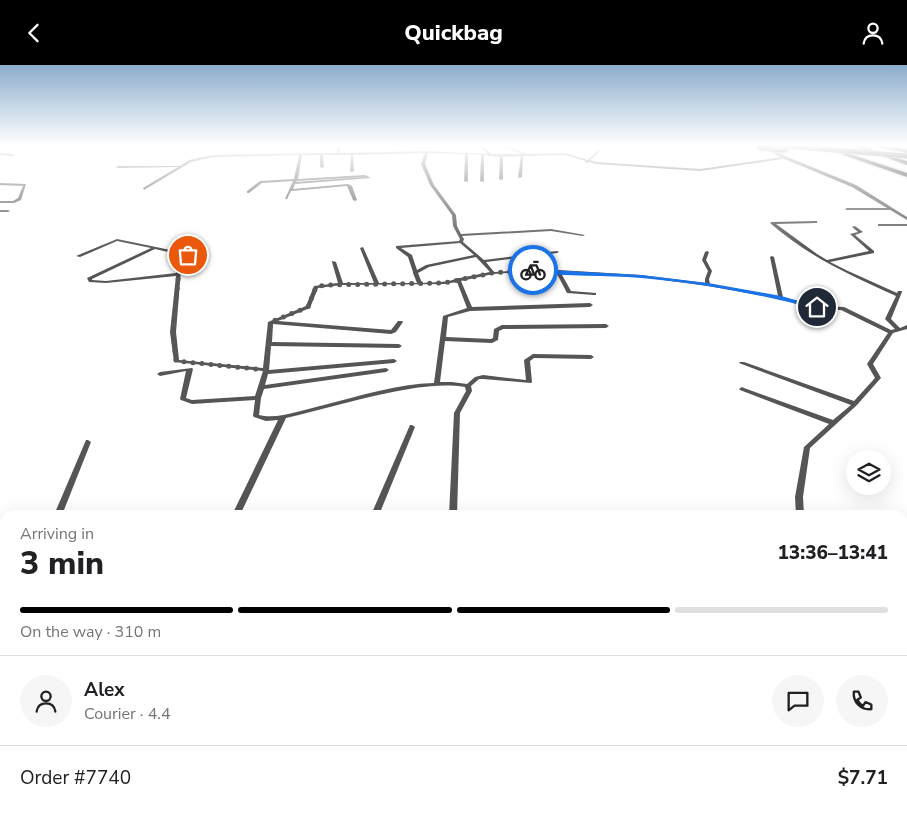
<!DOCTYPE html>
<html lang="en">
<head>
<meta charset="utf-8">
<style>
	:root { --surface:#fff; --page:#f6f6f6; --text:#202124; --muted:#757577; --line:#e0e0e0; --accent:#000 }
	body { margin:0; font-family:"Nunito Sans",sans-serif; background:var(--page); color:var(--text); height:100vh; display:flex; flex-direction:column; font-size:19px; white-space:nowrap }
	* { box-sizing:border-box; margin:0 }
	p { font-size:16px; color:var(--muted) }
	.icon { flex:none; width:28px; height:28px; fill:none; stroke:currentColor; stroke-width:2; stroke-linecap:round; stroke-linejoin:round }
	.map { position:relative; flex:1; overflow:hidden }
	.details { position:absolute; left:0px; top:445px; width:908px; height:310px; display:flex; flex-direction:column; background:var(--surface); border-radius:15px 15px 0 0; box-shadow:0 5px 20px #0002 }
	.details>* { flex:none }
	.tools { position:absolute; left:846px; top:385px; display:grid; gap:10px }
	.tools a { display:grid; place-items:center; width:45px; height:45px; border-radius:50%; background:var(--surface); box-shadow:0 5px 20px #0002; font-size:25px }
	.pin { position:absolute; display:grid; place-items:center; width:42px; height:42px; color:#fff; margin:-21px; border:2px solid #fff; border-radius:50%; box-shadow:0 1px 5px #0007 }
	.courier { position:absolute; display:grid; place-items:center; width:50px; height:50px; margin:-25px; border:4px solid #1a73e8; border-radius:50%; background:#fff; color:#222; box-shadow:0 1px 6px #0007 }
	.headline em { font-style:normal; font-weight:800 }
	.headline div { display:flex; flex-direction:column-reverse }
	.headline { display:flex; align-items:center; justify-content:space-between; height:85px; padding:0 20px }
	h1 { font-size:32px; font-weight:800; line-height:38px }
	.bar { display:grid; grid-template-columns:repeat(4,1fr); gap:8px 5px; align-content:center; height:60px; padding:0 20px }
	.bar i { height:6px; border-radius:4px; background:var(--line) }
	.bar .current { background:var(--accent) }
	.bar p { grid-column:span 4 }
	.line { display:flex; align-items:center; gap:12px; padding:0 20px; border-top:1px solid var(--line) }
	.line div { flex:1 }
	.round { display:grid; place-items:center; flex:none; width:52px; height:52px; border-radius:26px; background:var(--page) }
	header { display:flex; justify-content:space-between; align-items:center; height:65px; padding:0 20px; background:var(--accent); color:#fff; font-size:22px; font-weight:800 }
	.map>svg:first-child { display:block }
	.lines { fill:none; stroke-linecap:round; stroke-linejoin:round }
	.primary-casing { stroke:#dbdbdb; stroke-width:3 }
	.trunk-casing { stroke:#dbdbdb; stroke-width:14 }
	.motorway-casing { stroke:#dbdbdb; stroke-width:3 }
	.minor { fill:#555; fill-rule:evenodd }
	.tertiary { fill:#555; fill-rule:evenodd }
	.primary { fill:#000; fill-rule:evenodd }
	.trunk { stroke:#000; stroke-width:11 }
	.motorway { fill:#000; fill-rule:evenodd }
	.trunk-bridge-casing { stroke:#dbdbdb; stroke-width:6; stroke-linecap:butt }
	.trunk-bridge { stroke:#000; stroke-width:5 }
	.route { fill:#1a73e8 }
	.done { stroke:#595959; stroke-width:5; stroke-dasharray:0 9 }
</style>
</head>
<body>
<header><svg class="icon" aria-label="back" viewBox="0 0 24 24"><path d="M15 5l-7 7 7 7"/></svg>Quickbag<svg class="icon" aria-label="person" viewBox="0 0 24 24"><circle cx="12" cy="8" r="4"/><path d="M4 21q1-7 8-7t8 7"/></svg></header>
<div class="map">
<svg width="907" height="755" viewBox="0 0 907 755">
	<rect width="100%" height="100%" fill="#fff"/>
	<g class="lines">
		<g class="primary-casing">
			<path id="primary" d="M0,467H5V477H0Z
				M781,750H801L802,755H782Z"/>
		</g>
		<g class="trunk-casing">
			<path id="trunk" d="M762,80L784,82"/>
		</g>
		<g class="motorway-casing">
			<path id="motorway" d="M815,80H823L907,108V112Z
				M851,80H859L907,96V100Z
				M874,80L907,84V88L877,82Z"/>
		</g>
		<path class="minor" d="M337,80H339L340,88L427,86L488,89L478,80H481L492,89H522L500,80H504L527,89L565,88L588,95L599,84L600,86L590,95L596,97L700,104L783,92L782,94L700,106L596,99L589,97L587,98L585,97L586,96L565,90L523,91V92L522,112L520,113L518,112L521,91L503,92V114L501,115L499,114L500,92L484,90V116L482,117L480,116L481,90L468,89V116L466,117L464,116L465,89L428,88L425,99L434,120L456,150L457,161L461,169L551,164L585,170L583,171L551,166L462,171L464,174L463,177L484,195L557,186L559,187L557,188L486,197L494,207L538,204L558,205L641,210L705,218V214L708,206L702,195L705,187L707,186L709,187L706,195L712,206L709,214L710,219L778,231L770,192L772,191L774,192L783,232L817,241L844,242L891,265L895,264L885,254L896,231C850,210 809,192 770,158L772,157L817,156V158H816L776,159L817,189L827,195L869,186L850,169L858,167L852,162L855,161L863,167L855,170L874,186V188L830,197L848,206L897,228L898,226H902V227L891,254L900,263L907,260V264L893,268L873,299L881,313L880,314L857,340L810,383L803,432L804,450H796L795,432L804,382L829,359L740,325L739,324L742,322L744,323L833,355L851,340L739,298L740,297H744L854,336L875,313L867,299L888,268L841,245H817L780,234L708,221L641,212L561,208L571,226L596,228V230H594L567,228L556,207L538,206L493,209L461,216L472,242L590,238L593,240L590,242L470,246L448,252L446,272L491,274L493,273L494,264L502,260L606,259L609,261L606,263L503,264L499,266L498,275L492,278L445,276L440,317H452L467,319L475,312L483,310L526,315L524,295L533,289L591,290L594,292L591,294L534,293L530,296L532,317L531,318L483,314H479L471,321L472,326L460,348L457,450H449L454,348L466,326L465,322C439,318 413,323 388,328C353,335 320,345 286,353L240,450H232L278,355L266,356L254,352L253,351L255,335L192,339L181,335L180,334L186,306L160,311L157,309L160,307L192,303L193,304L186,333L192,335L255,331L263,306L174,297L170,267L176,211L106,218L89,217L87,213L151,183L117,176L80,192L76,191L117,174L190,189V190L181,205L176,267L179,295L263,303L268,257L306,241L314,221L338,218L332,197V196L336,197L343,218H374L360,183L363,182L379,218H417L413,208V207L408,192L396,183V181L459,176L460,174L453,161L452,150L430,120L421,99L425,88L353,90L354,106L352,107L350,106L351,90H323L324,102L322,103L320,102V90H302L298,114L365,110L371,113L295,119L293,124L348,119L352,121L357,135L355,136L353,135L347,121L291,126L287,134H285L293,116L262,118L249,128H247V126L260,116L294,114L299,90L213,92L191,97L144,125L143,123L178,102L118,103L116,102L118,101H180L189,95L213,90L337,88ZM365,112L296,117L297,116ZM460,178L474,190L426,200L417,205L412,190L401,183ZM155,184L185,191L177,205L176,208L106,216L92,215V214ZM476,192L490,207L460,213H458C448,218 434,217 422,218L418,208L429,202ZM457,217L467,243L443,251L434,318C398,319 359,331 324,340C305,344 278,355 259,350L261,333L264,324L386,307L389,305L386,303L265,320L268,309L394,298L397,296L394,294L269,305L271,281L399,283L402,281L399,279L272,277L273,259L391,269L396,267L403,257L402,256H398L391,265L278,256L310,243L318,223L341,220L444,219Z
			M0,88L13,89L14,90L13,91L0,90Z
			M0,118L26,119L21,135L14,138H0V136H13L18,133L23,121L0,120Z
			M847,143H891L893,144L891,145H846L845,144Z
			M0,145H8L10,146L8,147H0Z
			M878,159H907V161H878Z
			M410,360H412L415,362L379,450H371Z
			M86,375H88L91,377L62,450H54Z
			M902,673L907,675V685L902,684Z
			M353,750H365V755H353Z
			M612,750H653L651,754L649,755H608L610,751Z"/>
		<path class="tertiary" d="M759,80H764L785,91L856,120L907,152V155L852,122L782,93Z"/>
		<use href="#primary" class="primary"/>
		<use href="#trunk" class="trunk"/>
		<use href="#motorway" class="motorway"/>
		<g class="trunk-bridge-casing">
			<path id="trunk-bridge" d="M773,80L907,91"/>
		</g>
		<use href="#trunk-bridge" class="trunk-bridge"/>
	</g>
	<linearGradient id="sky" x2="0" y2="1"><stop stop-color="#8cadcc"/><stop offset="0.43" stop-color="#fff"/><stop offset="1" stop-color="#fff" stop-opacity="0"/></linearGradient>
	<rect width="907" height="186" fill="url(#sky)"/>
	<path class="route" d="M533,204L641,210L708,218L781,231L820,242L817,244C759,229 700,218 641,213C605,210 567,212 531,207Z"/>
	<g class="lines">
		<path class="done" d="M188,190L179,205L173,267L176,296L266,305L271,257L308,242L316,222L325,220L444,218L492,208L533,205"/>
	</g>
</svg>
<div class="tools">
<a><svg class="icon" aria-label="layers" viewBox="0 0 24 24"><path d="M12 4l9 5-9 5-9-5zM3 14l9 5 9-5"/></svg></a>
</div>
<div class="pin" style="left:188px;top:190px;background:#ea580c"><svg class="icon" aria-label="bag" viewBox="0 0 24 24"><path d="M5 8h14l-1 12H6zM9 8a3 3 0 0 1 6 0"/></svg></div>
<div class="pin" style="left:817px;top:242px;background:#1f2937"><svg class="icon" aria-label="home" viewBox="0 0 24 24"><path d="M3 11l9-7 9 7M6 9v11h12V9"/></svg></div>
<div class="courier" style="left:533px;top:205px"><svg class="icon" aria-label="bike" viewBox="0 0 24 24"><circle cx="6" cy="16" r="4"/><circle cx="18" cy="16" r="4"/><path d="M6 16l4-8h5l3 8M10 8l3 8H6M13 5h3"/></svg></div>
<section class="details">
<div class="headline"><div><h1>3 min</h1><p>Arriving in</p></div><em>13:36–13:41</em></div>
<div class="bar"><i class="current"></i><i class="current"></i><i class="current"></i><i></i><p>On the way · 310 m</p></div>
<div class="line" style="height:90px"><a class="round"><svg class="icon" aria-label="person" viewBox="0 0 24 24"><circle cx="12" cy="8" r="4"/><path d="M4 21q1-7 8-7t8 7"/></svg></a><div><b>Alex</b><p>Courier · 4.4</p></div><a class="round"><svg class="icon" aria-label="chat" viewBox="0 0 24 24"><path d="M4 5h16v11H9l-5 4z"/></svg></a><a class="round"><svg class="icon" aria-label="phone" viewBox="0 0 24 24"><path d="M5 4h4l2 5-3 2q2 4 5 5l2-3 5 2v4C11 20 4 13 5 4z"/></svg></a></div>
<div class="line" style="height:65px"><div>Order #7740</div><b>$7.71</b></div>
</section>
</div>
</body>
</html>
